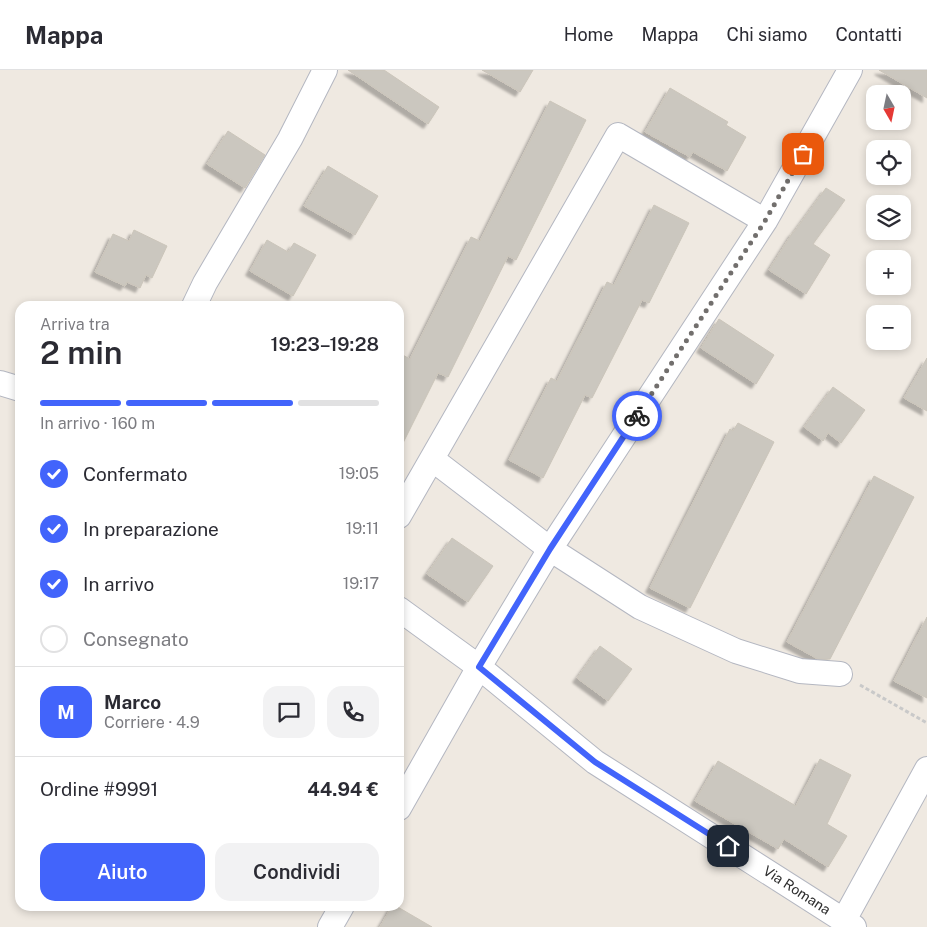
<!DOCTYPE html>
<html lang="it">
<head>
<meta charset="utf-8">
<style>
	:root { --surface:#fff; --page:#f2f2f3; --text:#2b2b33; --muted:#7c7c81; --line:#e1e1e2; --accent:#4264fb }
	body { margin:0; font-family:"Public Sans",sans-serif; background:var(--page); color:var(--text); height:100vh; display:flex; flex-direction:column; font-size:19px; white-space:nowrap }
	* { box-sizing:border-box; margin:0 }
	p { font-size:16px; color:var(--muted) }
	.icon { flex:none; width:28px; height:28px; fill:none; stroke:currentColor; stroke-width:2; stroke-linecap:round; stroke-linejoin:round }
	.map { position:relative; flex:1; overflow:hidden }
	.details { position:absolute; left:15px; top:231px; width:389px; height:610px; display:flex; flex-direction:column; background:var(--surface); border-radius:15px; box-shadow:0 2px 8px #0003 }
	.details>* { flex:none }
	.needle { width:32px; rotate:171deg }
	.fabs { position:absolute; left:866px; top:15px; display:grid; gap:10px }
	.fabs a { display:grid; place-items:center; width:45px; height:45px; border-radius:10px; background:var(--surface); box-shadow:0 2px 8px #0003; font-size:25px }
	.pin { position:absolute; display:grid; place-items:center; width:42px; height:42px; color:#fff; margin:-21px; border-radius:10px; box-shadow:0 2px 8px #0006 }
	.courier { position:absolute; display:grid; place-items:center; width:50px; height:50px; margin:-25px; border:4px solid #4264fb; border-radius:50%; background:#fff; color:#222; box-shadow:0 1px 6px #0007 }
	.overview em { font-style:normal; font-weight:600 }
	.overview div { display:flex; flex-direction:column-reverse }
	.overview { display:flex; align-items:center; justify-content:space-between; height:85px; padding:0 25px }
	h1 { font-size:32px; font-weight:600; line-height:38px }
	.bar { display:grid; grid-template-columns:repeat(4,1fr); gap:8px 5px; align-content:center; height:60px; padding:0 25px }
	.bar i { height:6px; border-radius:4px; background:var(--line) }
	.bar .selected { background:var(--accent) }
	.bar p { grid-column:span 4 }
	.line { display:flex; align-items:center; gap:12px; padding:0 25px; border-top:1px solid var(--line) }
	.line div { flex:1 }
	.round { display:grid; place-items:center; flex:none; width:52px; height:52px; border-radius:15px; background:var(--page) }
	ol { padding:0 25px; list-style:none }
	li { display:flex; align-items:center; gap:15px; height:55px }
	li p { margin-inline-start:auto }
	li .icon { padding:5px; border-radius:50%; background:var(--accent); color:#fff; stroke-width:4 }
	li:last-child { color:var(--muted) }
	li i { width:28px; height:28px; border:2px solid var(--line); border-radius:50% }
	.cta { display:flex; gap:10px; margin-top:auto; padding:10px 25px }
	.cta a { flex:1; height:58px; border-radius:15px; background:var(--accent); color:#fff; font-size:20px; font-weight:600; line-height:58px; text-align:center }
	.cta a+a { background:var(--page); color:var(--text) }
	header { display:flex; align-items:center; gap:30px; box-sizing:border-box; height:70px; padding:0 25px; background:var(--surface); border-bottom:1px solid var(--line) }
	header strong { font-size:24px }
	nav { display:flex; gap:28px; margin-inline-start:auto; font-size:18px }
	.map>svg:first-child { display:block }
	.building { fill:#cbc7bf; stroke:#cbc5ba; filter:url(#shadow) }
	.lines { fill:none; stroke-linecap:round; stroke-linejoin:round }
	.street-casing { stroke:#b4b7c1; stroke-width:26 }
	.path { stroke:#c9c9c9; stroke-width:3; stroke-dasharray:4 2.5; stroke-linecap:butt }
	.street { stroke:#fff; stroke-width:24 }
	.done { stroke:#726f6d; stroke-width:5; stroke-dasharray:0 9 }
	.route { stroke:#4264fb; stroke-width:6 }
	.labels { text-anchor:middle; stroke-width:5; stroke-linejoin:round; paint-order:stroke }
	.street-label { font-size:14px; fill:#2e2e2e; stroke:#fff }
</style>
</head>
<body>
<header>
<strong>Mappa</strong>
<nav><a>Home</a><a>Mappa</a><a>Chi siamo</a><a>Contatti</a></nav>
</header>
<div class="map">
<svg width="927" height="857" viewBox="0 0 927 857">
	<defs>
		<filter id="shadow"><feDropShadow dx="-4.5" dy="4.5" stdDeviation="1" flood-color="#0004"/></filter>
	</defs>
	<rect width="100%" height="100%" fill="#efe9e1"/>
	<path class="building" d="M348,0H384L439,37L428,54Z
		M482,0H533L520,22Z
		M879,0H927V28Z
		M670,18L728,52L726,55L746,67L727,101L693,82L690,87L645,62Z
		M550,31L586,50L516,190L508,186L448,307L438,303L399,381V283L410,289L471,167L480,171Z
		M228,61L265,85L245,118L207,94Z
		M328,96L378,126L355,165L304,136Z
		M826,118L845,130L813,174L830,185L806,224L769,200L793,162H794Z
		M654,135L689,153L649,233L642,230L592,328L585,325L543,408L509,390L551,308L557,311L607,212L614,215Z
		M134,160L167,176L152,208L146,205L140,218L127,212L125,216L95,202L113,164L129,171Z
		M267,170L288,182L294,173L316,185L293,226L250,201Z
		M719,249L774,285L756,314L701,278Z
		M927,288V341L904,328Z
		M833,317L865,340L841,373L828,363L823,371L804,357Z
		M738,353L774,372L690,538L650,518L730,359L733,361Z
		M874,406L914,427L830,589H818L787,572Z
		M452,468L493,496L468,532L427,504Z
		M927,547V628L894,611Z
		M600,576L632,599L608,631L577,608Z
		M820,689L851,705L827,754L847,766L828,797L784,769L778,779L695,731L718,691L796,736Z
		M392,836H396L432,857H380Z"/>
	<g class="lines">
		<g class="street-casing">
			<path id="street" d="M194,236L205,213L290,69L325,0
				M0,313L20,319
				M432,389L550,479L640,537L736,581L800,601L840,604
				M399,446L618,65L765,151
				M399,539L479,597L595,692L854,857
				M399,738L479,597L550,479L765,151L850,0
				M844,850L927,699
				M330,857L342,836"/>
		</g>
		<path class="path" d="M860,615L927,653"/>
		<use href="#street" class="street"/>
	</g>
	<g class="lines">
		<path class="done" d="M637,346L765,151L803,84"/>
		<path class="route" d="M637,346L550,479L479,597L595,692L728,776"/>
	</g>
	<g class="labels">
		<g class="street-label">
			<text transform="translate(797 820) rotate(33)" y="5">Via Romana</text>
		</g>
	</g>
</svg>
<div class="fabs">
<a><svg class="needle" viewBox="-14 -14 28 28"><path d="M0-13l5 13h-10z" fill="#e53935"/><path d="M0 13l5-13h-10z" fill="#7c7c81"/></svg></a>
<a><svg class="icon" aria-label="locate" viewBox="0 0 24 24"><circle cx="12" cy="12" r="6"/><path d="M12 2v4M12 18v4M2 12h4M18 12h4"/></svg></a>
<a><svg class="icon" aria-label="layers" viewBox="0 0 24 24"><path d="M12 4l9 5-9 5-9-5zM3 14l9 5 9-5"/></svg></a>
<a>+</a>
<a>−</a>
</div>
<div class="pin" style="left:803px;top:84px;background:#ea580c"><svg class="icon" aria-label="bag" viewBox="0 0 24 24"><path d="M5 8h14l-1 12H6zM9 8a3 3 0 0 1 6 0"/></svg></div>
<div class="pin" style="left:728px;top:776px;background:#1f2937"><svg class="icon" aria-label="home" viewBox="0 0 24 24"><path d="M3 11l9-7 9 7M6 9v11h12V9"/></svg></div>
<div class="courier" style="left:637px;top:346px"><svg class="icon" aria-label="bike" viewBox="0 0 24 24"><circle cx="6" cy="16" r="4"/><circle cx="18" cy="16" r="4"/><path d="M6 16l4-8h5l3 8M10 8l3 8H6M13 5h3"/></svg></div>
<section class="details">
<div class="overview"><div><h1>2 min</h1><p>Arriva tra</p></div><em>19:23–19:28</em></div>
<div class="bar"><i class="selected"></i><i class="selected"></i><i class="selected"></i><i></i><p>In arrivo · 160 m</p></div>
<ol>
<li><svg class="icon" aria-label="check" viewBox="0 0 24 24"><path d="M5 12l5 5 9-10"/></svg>Confermato<p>19:05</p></li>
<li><svg class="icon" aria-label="check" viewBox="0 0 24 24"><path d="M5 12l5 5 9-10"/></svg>In preparazione<p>19:11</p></li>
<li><svg class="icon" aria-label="check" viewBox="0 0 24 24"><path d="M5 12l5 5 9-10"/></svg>In arrivo<p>19:17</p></li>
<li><i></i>Consegnato</li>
</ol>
<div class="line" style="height:90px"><b class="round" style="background:var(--accent);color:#fff">M</b><div><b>Marco</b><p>Corriere · 4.9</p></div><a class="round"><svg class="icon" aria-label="chat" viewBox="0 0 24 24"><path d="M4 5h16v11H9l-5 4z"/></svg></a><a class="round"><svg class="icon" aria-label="phone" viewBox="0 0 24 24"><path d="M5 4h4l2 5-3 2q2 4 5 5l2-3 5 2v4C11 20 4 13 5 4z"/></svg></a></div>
<div class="line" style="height:65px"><div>Ordine #9991</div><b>44.94 €</b></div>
<div class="cta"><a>Aiuto</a><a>Condividi</a></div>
</section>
</div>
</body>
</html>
